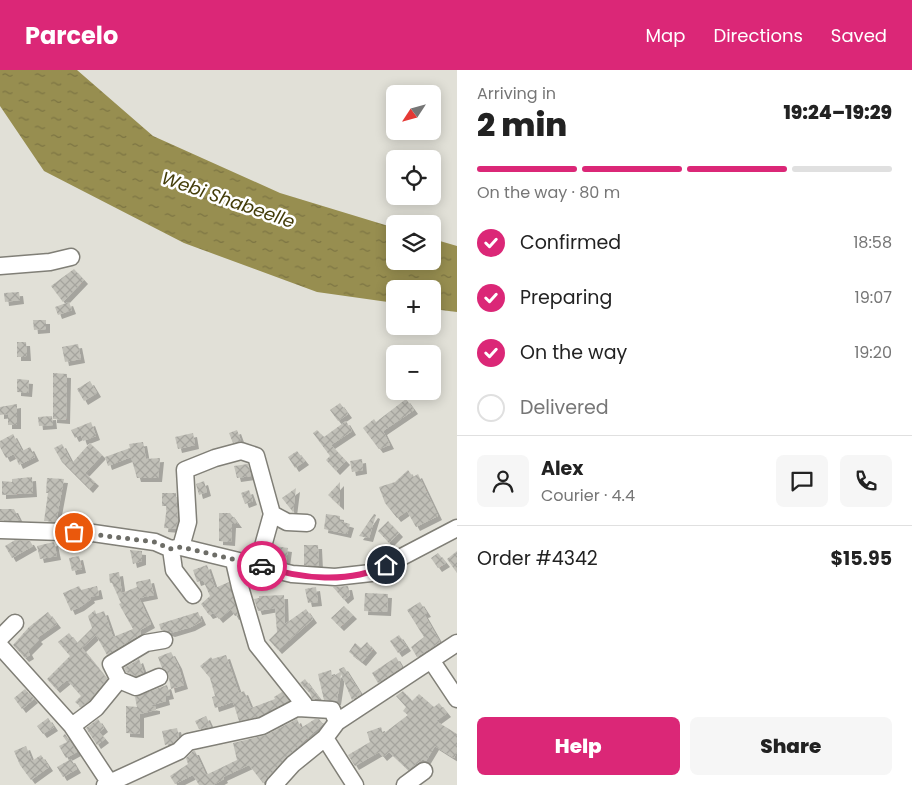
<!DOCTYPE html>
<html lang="en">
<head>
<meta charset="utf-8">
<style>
	:root { --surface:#fff; --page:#f6f6f6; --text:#222; --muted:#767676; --line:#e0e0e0; --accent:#db2777 }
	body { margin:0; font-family:Poppins,sans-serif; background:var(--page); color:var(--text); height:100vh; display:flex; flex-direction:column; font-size:19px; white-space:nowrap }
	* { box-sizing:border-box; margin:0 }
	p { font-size:16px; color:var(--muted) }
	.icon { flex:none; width:28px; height:28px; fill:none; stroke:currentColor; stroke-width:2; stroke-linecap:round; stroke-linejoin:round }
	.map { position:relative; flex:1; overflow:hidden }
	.panel { display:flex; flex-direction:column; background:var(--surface); width:455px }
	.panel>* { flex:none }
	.needle { width:32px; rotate:234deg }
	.controls { position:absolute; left:386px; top:15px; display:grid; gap:10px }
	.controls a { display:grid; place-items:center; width:55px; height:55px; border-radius:8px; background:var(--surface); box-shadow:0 2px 12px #0003; font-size:25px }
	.pin { position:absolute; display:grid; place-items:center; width:42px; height:42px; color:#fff; margin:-21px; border:2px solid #fff; border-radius:50%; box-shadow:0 1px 5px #0007 }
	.courier { position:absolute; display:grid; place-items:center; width:50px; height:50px; margin:-25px; border:4px solid #db2777; border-radius:50%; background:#fff; color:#222; box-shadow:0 1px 6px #0007 }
	.headline em { font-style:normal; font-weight:800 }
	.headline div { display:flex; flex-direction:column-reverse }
	.headline { display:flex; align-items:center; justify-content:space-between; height:85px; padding:0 20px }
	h1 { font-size:32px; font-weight:800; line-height:38px }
	.bar { display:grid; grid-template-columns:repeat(4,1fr); gap:8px 5px; align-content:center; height:60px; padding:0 20px }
	.bar i { height:6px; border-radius:4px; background:var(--line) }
	.bar .active { background:var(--accent) }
	.bar p { grid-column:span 4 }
	.line { display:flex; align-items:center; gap:12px; padding:0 20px; border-top:1px solid var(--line) }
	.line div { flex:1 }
	.round { display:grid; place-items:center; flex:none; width:52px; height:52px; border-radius:8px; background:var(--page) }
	ol { padding:0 20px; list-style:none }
	li { display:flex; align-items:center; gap:15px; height:55px }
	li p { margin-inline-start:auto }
	li .icon { padding:5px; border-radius:50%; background:var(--accent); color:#fff; stroke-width:4 }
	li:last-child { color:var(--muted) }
	li i { width:28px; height:28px; border:2px solid var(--line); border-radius:50% }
	.primary-button { display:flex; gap:10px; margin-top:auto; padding:10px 20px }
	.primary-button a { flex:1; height:58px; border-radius:8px; background:var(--accent); color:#fff; font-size:20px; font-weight:800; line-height:58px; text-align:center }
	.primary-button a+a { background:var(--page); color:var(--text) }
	header { display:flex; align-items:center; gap:30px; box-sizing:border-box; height:70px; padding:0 25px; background:var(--accent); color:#fff }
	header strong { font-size:24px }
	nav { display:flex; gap:28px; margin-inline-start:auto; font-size:18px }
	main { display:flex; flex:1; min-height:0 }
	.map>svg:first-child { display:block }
	.water { fill:url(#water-ripples) }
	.building { fill:url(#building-cross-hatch); filter:url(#shadow) }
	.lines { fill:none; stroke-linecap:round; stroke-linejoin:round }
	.minor-casing { stroke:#807f77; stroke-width:19 }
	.minor { stroke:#fff; stroke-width:16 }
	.done { stroke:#6d6d67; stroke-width:5; stroke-dasharray:0 9 }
	.route { stroke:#db2777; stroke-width:6 }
	.labels { text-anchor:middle; stroke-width:5; stroke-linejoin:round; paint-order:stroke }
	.water-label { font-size:18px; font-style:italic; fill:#443d09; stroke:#fff }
</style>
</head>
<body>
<header>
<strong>Parcelo</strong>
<nav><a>Map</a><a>Directions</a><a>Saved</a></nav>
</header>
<main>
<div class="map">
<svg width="457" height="715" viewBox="0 0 457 715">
	<defs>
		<pattern id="water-ripples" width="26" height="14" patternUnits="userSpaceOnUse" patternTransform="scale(1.25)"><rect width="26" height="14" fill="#978e50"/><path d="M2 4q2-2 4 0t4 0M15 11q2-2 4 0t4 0" fill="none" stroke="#7c7443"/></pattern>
		<pattern id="building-cross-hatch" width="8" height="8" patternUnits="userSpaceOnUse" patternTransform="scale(1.25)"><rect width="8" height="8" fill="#c0bfb7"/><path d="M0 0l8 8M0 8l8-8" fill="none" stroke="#a5a49e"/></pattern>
		<filter id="shadow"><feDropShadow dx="4" dy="4" stdDeviation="0" flood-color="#0004"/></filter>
	</defs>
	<rect width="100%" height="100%" fill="#e1e0d7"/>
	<path class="water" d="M0,0H77L153,66L280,123L395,158V191H432L433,169L457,176V242L433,239L432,219H395V233L317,222L184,173L44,101L0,36Z"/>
	<path class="building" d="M74,199L84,210L63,232L51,216Z
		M19,222L20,230L5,232L4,223Z
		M69,232L72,240L58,245L55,237Z
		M33,250H46V259L34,260Z
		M17,272H26L27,287H17Z
		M78,274L81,289L65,292L62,277Z
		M53,303L67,304L66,350L53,349Z
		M17,309L29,310L28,323L17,322Z
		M90,311L97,323L84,331L77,319Z
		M406,329L414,340L383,361L390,375L379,379L363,358L374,349L376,352Z
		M340,333L348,344L338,351L330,340Z
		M17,334V355H8V344L0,345V337Z
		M52,346L53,355L39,356L38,347Z
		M346,351L352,361L331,375L346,391L336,401L326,390L330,386L313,363L317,360L324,367Z
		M91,352L96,366L83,371L81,365L75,368L71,360Z
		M237,360L241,371L233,373L229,363Z
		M193,363L195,375L178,379L175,367Z
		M13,364L22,381L30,377L35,387L19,395L14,384L6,388L0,377V371Z
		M143,372L146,389L160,388L158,408H137L131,387L108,396L105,387L130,378L129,374Z
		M90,373L102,385L85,403L95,412L89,419L62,392L54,378L62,374L72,393Z
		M297,381L305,391L295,398L288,387Z
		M362,389L363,400L352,402L350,391Z
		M248,394L251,406L237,408L234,396Z
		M408,400L413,407L418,404L438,446L416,457L407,441L397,448L385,433L379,417L395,412Z
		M32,407L33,423L2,425V411L12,412V409Z
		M47,408L64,409L57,447L79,448V453L44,451L48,423H46Z
		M204,411L207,422L199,425L196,414Z
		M340,412V436L328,425Z
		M296,418L293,442L282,428Z
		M249,420L253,431L245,434L241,423Z
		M162,423H176L178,451L176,459L164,458L167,436H162Z
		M0,439H14L20,451L0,450Z
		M219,443H230L238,454H232L231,472L219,471Z
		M326,444L340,446V451L350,454L347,464L324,459Z
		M374,444L376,445L369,468L359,466Z
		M388,451L399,463L389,473L378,461Z
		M15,470L30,471L33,476L12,488L5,476Z
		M54,472L57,486L40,489L37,476Z
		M304,475H318L319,496L304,495Z
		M274,476L288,478L286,492L270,488Z
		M130,480L142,481V491L133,494Z
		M457,481V503L447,489Z
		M438,483L446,493L438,498L431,488Z
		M79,486L82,499L72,501L69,488Z
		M207,495L215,518L229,512L238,545L235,546L231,539L219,549L214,543L209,545L201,534L210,526L203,510L197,512L193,500Z
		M119,502L122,523L137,517L136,512L150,509L154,525L139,528L151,554L140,560L141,564L107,585L96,565L82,578L107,609L89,631L81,637L75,632L81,626L67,610L56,619L47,609L70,586L58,572L69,563L77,573L92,558L88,546L95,540L96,544L104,541L113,567L133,559L119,534L121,533L112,513H110L109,504Z
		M79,516L81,520L97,516L99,525L90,527L91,529L80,537L71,541L63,523Z
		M348,516L350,525L344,530L333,517Z
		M316,517L318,532L308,533L305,519Z
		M365,523L388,524L387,542L364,541Z
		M284,525L285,554L306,539L313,549L278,580L269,570L277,562L275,538L258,541L254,529L259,528V526Z
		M420,532L427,543L424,544L440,572L417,587L411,577L424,567L407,540Z
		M344,536L353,545L340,557L331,548Z
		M48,542L57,554L37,568L39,570L28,581L30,585L25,588L13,575L29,557Z
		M198,542L202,551L191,557L171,563L161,560L159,554Z
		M399,565L407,577L398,583L390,571Z
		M367,572L373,579L362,592L349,582L355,573L361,578Z
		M171,582L178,595L184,615L171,619L168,603L162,598L158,587Z
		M226,585L239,623L244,621L251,638L275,629L274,627L282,622L289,631L259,647L239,651L233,632L215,638L212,627L215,626L210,608L200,596L211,587L212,589Z
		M396,587L402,597L378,613L372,603Z
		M139,589L144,603L136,606L126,602L124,598Z
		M344,597L361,624L352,630L341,604L337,631L324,630L318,604L331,600L332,607L340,602L339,599Z
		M305,609L310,616L320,629H312L310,623L300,613Z
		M167,615L170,625L165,626L166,631L149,636L156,637V640L140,644V664L126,663V636L137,637L135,627Z
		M25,619L34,629L22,639L14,628Z
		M403,621L412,631L419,624L434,637L439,633L447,643L436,651L457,664V682L454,688L435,676L426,691L423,689L408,700L389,682L383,687L379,682L355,696L348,685L370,672L367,662L381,657L383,664L408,645L403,641L406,637L396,626Z
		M206,646L211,657L199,659L195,651Z
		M48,648L54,657L43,664L37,656Z
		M98,649L104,658L99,662L105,669L97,675L86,658Z
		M297,649L301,658L315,649H319L323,654L286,687L263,713L249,695L223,707L224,709L213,715H199L193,705L175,714L170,706L188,694L186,688L193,681H195L206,705L237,690L233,673L266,665Z
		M177,658L179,667L173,673L165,675L162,661Z
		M65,664L77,682L66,688L59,676L67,672L63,666Z
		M26,676L32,691L41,685L49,697L31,710L20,695L14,681Z
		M71,689L77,699L63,707L57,697Z"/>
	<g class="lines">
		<g class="minor-casing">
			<path id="minor" d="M0,196L50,192L71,187
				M272,444L287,452L307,453
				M0,460L93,463L155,472L171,479L181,477L292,504L335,507L371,503L457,458
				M181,477L188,452L185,400L215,388L241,381L256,386L272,444L258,494
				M171,479L174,500L193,525
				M0,568L15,553
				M0,576L72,656L111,715
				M431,590L457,629
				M159,607L136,617L119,610L111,594L146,573L164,570
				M298,638L332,640L337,652
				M72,656L96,638L119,610
				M325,668L355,715
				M105,715L179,681L188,672L262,656L304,634L257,575L240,517L234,491
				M274,715L293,694L325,668L337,652L457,573
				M405,715L424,701"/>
		</g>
		<use href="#minor" class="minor"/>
	</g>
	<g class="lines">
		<path class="done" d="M74,462L155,472L170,479L181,477L262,496"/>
		<path class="route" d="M262,496C300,509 350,514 386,495"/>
	</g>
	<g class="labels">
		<g class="water-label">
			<text transform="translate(228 130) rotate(19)" y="6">Webi Shabeelle</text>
		</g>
	</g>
</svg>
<div class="controls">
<a><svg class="needle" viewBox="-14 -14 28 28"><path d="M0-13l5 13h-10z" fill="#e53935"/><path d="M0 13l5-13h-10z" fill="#767676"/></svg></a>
<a><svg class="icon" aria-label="locate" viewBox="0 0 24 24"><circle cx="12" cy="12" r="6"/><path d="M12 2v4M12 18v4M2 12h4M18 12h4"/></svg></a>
<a><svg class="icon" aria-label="layers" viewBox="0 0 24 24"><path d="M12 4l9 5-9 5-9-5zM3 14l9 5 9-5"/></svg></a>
<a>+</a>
<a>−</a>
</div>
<div class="pin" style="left:74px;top:462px;background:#ea580c"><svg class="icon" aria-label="bag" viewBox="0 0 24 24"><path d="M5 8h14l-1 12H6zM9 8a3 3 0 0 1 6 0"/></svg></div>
<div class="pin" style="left:386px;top:495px;background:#1f2937"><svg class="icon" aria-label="home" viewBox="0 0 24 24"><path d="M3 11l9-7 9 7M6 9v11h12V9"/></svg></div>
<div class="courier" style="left:262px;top:496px"><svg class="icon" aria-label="car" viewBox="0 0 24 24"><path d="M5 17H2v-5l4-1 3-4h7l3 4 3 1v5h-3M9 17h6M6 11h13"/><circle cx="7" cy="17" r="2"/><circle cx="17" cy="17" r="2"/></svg></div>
</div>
<section class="panel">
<div class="headline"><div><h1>2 min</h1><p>Arriving in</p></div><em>19:24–19:29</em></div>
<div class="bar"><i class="active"></i><i class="active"></i><i class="active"></i><i></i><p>On the way · 80 m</p></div>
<ol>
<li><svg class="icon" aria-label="check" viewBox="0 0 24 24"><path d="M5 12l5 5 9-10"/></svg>Confirmed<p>18:58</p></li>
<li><svg class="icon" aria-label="check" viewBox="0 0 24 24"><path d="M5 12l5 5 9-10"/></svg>Preparing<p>19:07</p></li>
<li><svg class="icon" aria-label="check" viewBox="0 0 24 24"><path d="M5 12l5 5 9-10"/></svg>On the way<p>19:20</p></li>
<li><i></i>Delivered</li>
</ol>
<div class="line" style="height:90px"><a class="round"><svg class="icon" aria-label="person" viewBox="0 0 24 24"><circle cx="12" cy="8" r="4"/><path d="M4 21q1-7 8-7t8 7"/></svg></a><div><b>Alex</b><p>Courier · 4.4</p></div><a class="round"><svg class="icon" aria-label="chat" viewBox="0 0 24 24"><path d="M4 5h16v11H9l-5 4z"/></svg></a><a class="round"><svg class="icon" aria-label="phone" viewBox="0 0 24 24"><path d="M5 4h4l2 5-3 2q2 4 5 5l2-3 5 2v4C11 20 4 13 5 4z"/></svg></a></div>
<div class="line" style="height:65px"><div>Order #4342</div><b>$15.95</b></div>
<div class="primary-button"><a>Help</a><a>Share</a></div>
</section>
</main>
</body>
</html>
